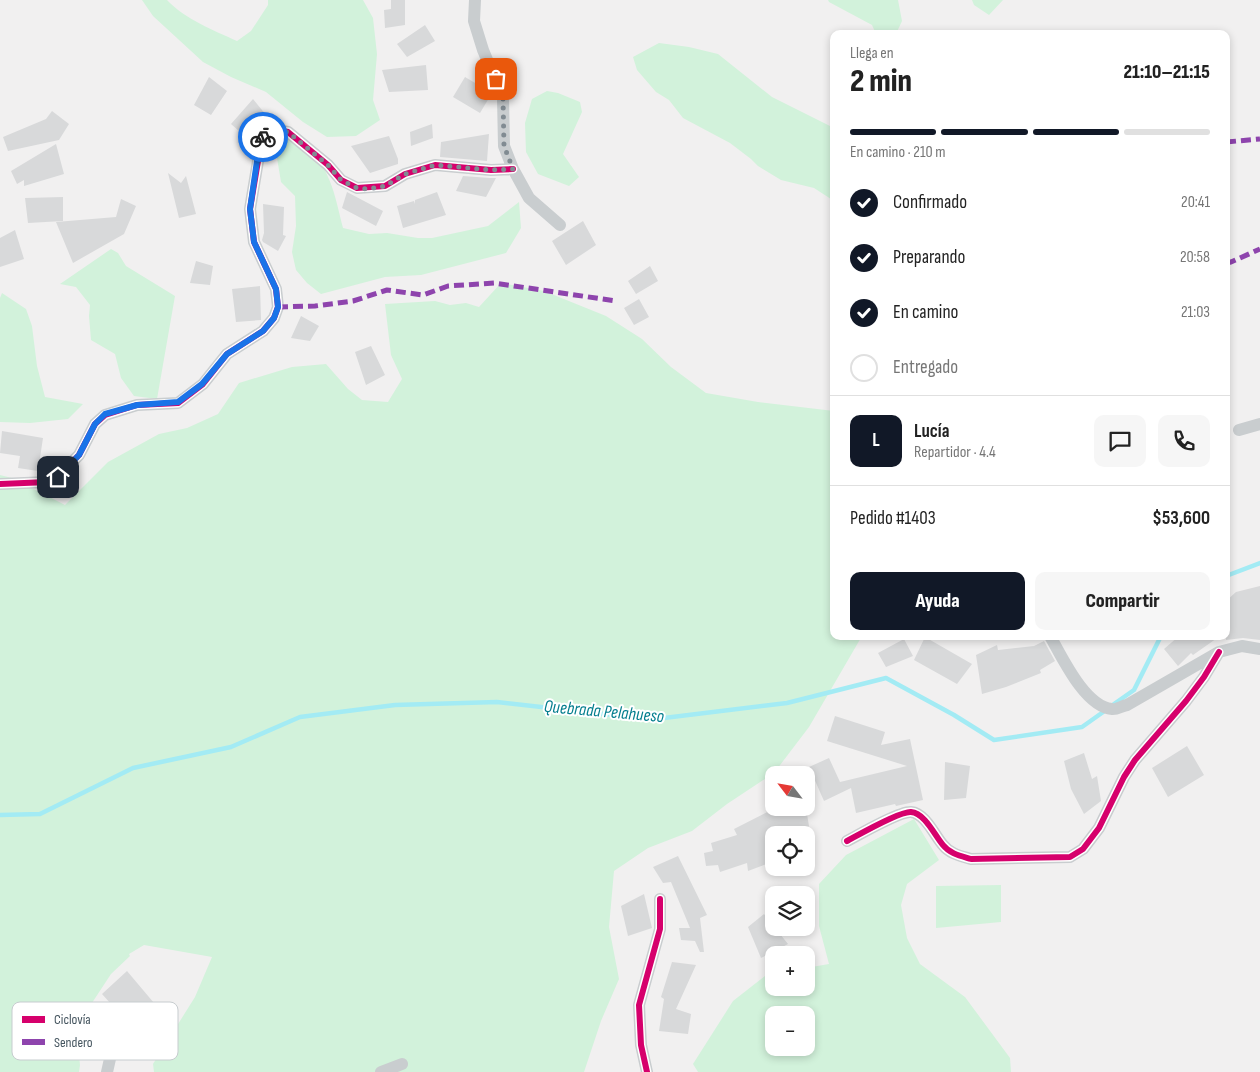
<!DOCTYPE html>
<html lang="es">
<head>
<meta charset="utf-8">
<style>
	:root { --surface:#fff; --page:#f6f6f6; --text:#222; --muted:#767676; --line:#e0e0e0; --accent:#111827 }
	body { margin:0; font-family:"Sofia Sans Condensed",sans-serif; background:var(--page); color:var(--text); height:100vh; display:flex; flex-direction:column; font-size:19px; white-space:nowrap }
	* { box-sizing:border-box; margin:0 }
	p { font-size:16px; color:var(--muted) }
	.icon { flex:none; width:28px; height:28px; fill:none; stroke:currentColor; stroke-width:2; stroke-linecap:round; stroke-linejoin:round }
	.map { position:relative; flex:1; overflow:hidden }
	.sheet { position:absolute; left:830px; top:30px; width:400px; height:610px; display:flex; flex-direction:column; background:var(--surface); border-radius:10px; box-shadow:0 2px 8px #0003 }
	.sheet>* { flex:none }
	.needle { width:32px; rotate:301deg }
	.controls { position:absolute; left:765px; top:766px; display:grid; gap:10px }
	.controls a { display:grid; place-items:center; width:50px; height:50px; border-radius:10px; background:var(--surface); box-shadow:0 2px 8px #0003; font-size:25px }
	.pin { position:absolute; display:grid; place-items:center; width:42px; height:42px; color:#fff; margin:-21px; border-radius:10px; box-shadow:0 2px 8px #0006 }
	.courier { position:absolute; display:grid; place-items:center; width:50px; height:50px; margin:-25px; border:4px solid #1a73e8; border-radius:50%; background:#fff; color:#222; box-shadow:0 1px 6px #0007 }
	.summary em { font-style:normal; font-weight:800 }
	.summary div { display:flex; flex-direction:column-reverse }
	.summary { display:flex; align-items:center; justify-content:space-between; height:85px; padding:0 20px }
	h1 { font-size:32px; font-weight:800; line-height:38px }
	.bar { display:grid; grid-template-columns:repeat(4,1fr); gap:8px 5px; align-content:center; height:60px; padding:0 20px }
	.bar i { height:6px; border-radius:4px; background:var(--line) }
	.bar .selected { background:var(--accent) }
	.bar p { grid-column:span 4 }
	.line { display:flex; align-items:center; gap:12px; padding:0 20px; border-top:1px solid var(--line) }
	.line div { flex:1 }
	.round { display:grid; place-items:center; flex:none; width:52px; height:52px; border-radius:10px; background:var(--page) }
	ol { padding:0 20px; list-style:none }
	li { display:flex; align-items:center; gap:15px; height:55px }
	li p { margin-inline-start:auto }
	li .icon { padding:5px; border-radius:50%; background:var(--accent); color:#fff; stroke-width:4 }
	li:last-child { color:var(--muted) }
	li i { width:28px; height:28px; border:2px solid var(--line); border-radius:50% }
	.action { display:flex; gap:10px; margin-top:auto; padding:10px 20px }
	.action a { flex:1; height:58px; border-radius:10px; background:var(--accent); color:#fff; font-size:20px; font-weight:800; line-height:58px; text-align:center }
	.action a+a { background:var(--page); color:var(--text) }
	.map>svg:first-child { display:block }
	.green { fill:#d2f2db; fill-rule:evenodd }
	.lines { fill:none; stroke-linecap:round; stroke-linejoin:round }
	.stream { stroke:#a3ebf4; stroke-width:4.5 }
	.building { fill:#d8d9da }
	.street { stroke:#c9cdcf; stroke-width:12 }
	.quiet { stroke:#8e44ad; stroke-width:5; stroke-dasharray:10 5; stroke-linecap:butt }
	.cycleway-casing { stroke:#fff; stroke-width:9 }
	.cycleway { stroke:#d6006c; stroke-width:6 }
	.done { stroke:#818b92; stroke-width:5; stroke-dasharray:0 9 }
	.route { stroke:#1a73e8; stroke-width:6 }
	.labels { text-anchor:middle; stroke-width:4; stroke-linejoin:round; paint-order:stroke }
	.water-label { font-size:18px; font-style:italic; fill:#047e8e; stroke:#fff }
	.key { fill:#fff; stroke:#c7cccf; stroke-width:1 }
	.key-label { font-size:14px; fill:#45555f }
</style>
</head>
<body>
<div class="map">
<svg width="1260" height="1072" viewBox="0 0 1260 1072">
	<rect width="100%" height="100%" fill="#f1f0f0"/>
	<path class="green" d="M142,0H167C185,19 213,30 237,41L251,31L268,5V0H363L373,18L377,54L373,100L380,120L356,136L327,137L303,122L266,92L231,77L203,62L153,16Z
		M828,0H898L902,21L896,34H876L872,25L829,2Z
		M972,0H1003L989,15L974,5Z
		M659,43L689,47L718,54L772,97L834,128V201L814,188L781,180L758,166L751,159L730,143L683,118L669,100L656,92L637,70L633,57Z
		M547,91L558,93L580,102L582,112L563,154L579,177L569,186L538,174L526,152L525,123L532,99Z
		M278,134C285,137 294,139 300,143C330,162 335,196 343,228L369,234L387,233L418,238H432L488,226L519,202L521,228L506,253L421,275L385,277L321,294L307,283L296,270L292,252L296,226L295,196L281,182L277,158L272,142Z
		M111,249L118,253L126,266L175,296L157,399L134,396L121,378L115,354L91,340L89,316L90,305L76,287L60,284Z
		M501,283L544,291L606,316L642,339L671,367L706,393L758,402L834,411V636H862L809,727L774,773L727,804L692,831L648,848L614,871L609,927L619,979L601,1021L584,1072H154L153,1064L195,997L212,957L144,945L129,954L130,956L111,974L88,1009L77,1036L80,1065L79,1072H0V475L12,478L65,505L108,462L159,434L187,428L218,414L239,383L292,367L326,364L348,389L362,400L388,402L402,379L391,355L385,304L435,301L450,305L466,303L479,307Z
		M2,293L26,309L32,326L37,366L45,397L83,404L68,419L30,423L0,422V298Z
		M914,819L939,860L907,884L901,905L907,938L920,964L965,997L1010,1058L1011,1072H698L693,1064L733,1001L765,976L774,974V988H806V968L829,964L819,926V884L846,855ZM774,1015H806V1048H774Z
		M1001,885V922L936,928V886Z"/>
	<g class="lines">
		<path class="stream" d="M1226,576L1260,563
			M1114,704L1134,690L1161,636
			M0,815L40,814L133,768L231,747L300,717L395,705L497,702L612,715L664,718L787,703L886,678L954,715L994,740L1082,727L1106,710"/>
	</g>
	<path class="building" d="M391,0H405V25L385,28L384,10L391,9Z
		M425,25L435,41L407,57L397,44Z
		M426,65L428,90L389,92L382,70Z
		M209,77L227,91L211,115L194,105Z
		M465,77L492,93L480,113L453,97Z
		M253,99L266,115L248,139L231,124Z
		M52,111L69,124L59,140L8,151L3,137L46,119Z
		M432,124L433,138L411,146L410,132Z
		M489,134L487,161L440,157L441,142Z
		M389,136L398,159V164L370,173L351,146Z
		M56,144L64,174L24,186V180L17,184L11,171Z
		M168,173L181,183L186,176L196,214L179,218Z
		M463,176L490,178H496L486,197L456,191Z
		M347,192L383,211L376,226L342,208Z
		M437,192L446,215L403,228L397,206L414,201L415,204V200Z
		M63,197V221L28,223L25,198Z
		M121,199L136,206L124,234L73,263L56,222L116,217Z
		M263,204L284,207L283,235L286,236L278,251L263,242L262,240L264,233Z
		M583,221L596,245L566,265L552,241Z
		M15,230L24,259L0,267V238Z
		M196,261L213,266L210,285L190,283Z
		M650,266L658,281L636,294L628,281Z
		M260,286L261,320L236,322L232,289Z
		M639,299L649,317L634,325L624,308Z
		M301,316L319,326L310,341L291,338Z
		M371,346L385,375L366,385L355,352Z
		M2,431L43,438L38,471L18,468L20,456L0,453Z
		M1260,586V640L1243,638L1226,640V601L1236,592Z
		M1179,636H1220L1193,655L1191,653L1178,666L1164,649Z
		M925,637L972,664L957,684L914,660Z
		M904,639L913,656L886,667L878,653Z
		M1044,641L1055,661L1040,670L1041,673L1006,687L982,694L976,655L997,645L998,650L1034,646Z
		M835,716L885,732L881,745L910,739L923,800L896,806L895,804L856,813L851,788L824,801L809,767L829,758L840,782L907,766L827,741Z
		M1187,746L1204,775L1168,797L1152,768Z
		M1084,753L1092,779L1097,776L1101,801L1084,814L1071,789L1064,761Z
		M945,762L970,766L966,798L944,800Z
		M775,808H806L810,832L804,835H774V847L765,849L769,863L748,871L747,863L720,872L718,865L706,866L704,853L713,851L711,843L737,835L734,829Z
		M678,856L707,915L700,918L704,952H700L695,941L681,940L679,928H690L671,882L663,883L653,867Z
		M644,894L652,928L628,936L621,906Z
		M764,914L788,944L761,958L748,927Z
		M672,962L696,965L676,1009L691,1014L688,1034L659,1031L664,999L661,997Z
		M127,971L154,1003L129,1024L102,994Z"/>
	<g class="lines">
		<path class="street" d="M475,0L474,21L483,50L503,98L504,146L513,169L529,198L560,225
			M1239,430L1260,424
			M0,484L48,482L57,477L79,455L95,424L105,415L137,405L178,403L203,384L227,354L263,331L274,318L278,307L276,289L254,242L250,209L262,137L271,129L288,132L328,165L341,180L357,188L385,186L405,174L435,165L491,170L513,169
			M1050,636C1062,657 1085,707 1112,709C1116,710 1122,706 1127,705L1219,652L1242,646L1260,649
			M847,841C860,834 900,811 911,812C925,813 935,836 943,845C950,854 961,856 971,859L1070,857L1083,849L1099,828L1124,777L1135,760L1186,701L1204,677L1219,652
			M107,1072L112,1050L120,1033
			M381,1072L402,1064
			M647,1072L641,1045L639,1005L660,929V899"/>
		<path class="quiet" d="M1226,142L1260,139
			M1226,263L1231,262L1260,249
			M278,307L315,306L353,301L387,290L423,295L448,286L494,283L616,301"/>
		<g class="cycleway-casing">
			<path id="cycleway" d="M0,484L48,482L57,477L79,455L95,424L105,415L137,405L178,403L203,384L227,354L263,331L274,318L278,307L276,289L254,242L250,209L262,137L271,129L288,132L328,165L341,180L357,188L385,186L405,174L435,165L491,170L513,169
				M847,841C860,834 900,811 911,812C925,813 935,836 943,845C950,854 961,856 971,859L1070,857L1083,849L1099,828L1124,777L1135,760L1186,701L1204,677L1219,652
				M647,1072L641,1045L639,1005L660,929V899"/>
		</g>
		<use href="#cycleway" class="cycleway"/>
	</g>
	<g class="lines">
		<path class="done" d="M263,137L271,129L288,132L328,165L341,180L357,188L367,189L385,186L405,174L435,165L491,170L513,169L504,146L503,98L496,79"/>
		<path class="route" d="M58,477L79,455L95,424L105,414L137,405L178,402L202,384L227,354L263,331L274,318L278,307L276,289L254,242L250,209L257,161L263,137"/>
	</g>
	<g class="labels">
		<g class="water-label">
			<text transform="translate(604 711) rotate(5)" y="6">Quebrada Pelahueso</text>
		</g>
	</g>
	<rect x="12" y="1002" width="166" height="58" rx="8" class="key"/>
	<rect x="22" y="1016" width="23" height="7" fill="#d6006c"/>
	<rect x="22" y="1039" width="23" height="6" fill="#8e44ad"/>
	<g class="key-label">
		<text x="54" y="1024">Ciclovía</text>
		<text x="54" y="1047">Sendero</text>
	</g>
</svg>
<div class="controls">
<a><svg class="needle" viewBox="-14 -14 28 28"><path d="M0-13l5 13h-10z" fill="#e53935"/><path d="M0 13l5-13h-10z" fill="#767676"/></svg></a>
<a><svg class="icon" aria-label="locate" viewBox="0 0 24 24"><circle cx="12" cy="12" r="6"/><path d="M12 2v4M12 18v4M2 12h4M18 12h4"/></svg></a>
<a><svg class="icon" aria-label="layers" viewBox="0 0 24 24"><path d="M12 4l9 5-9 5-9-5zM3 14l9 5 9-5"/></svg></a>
<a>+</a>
<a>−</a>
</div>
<div class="pin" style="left:496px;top:79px;background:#ea580c"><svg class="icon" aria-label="bag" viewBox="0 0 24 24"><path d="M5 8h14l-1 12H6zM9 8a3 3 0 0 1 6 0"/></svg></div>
<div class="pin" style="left:58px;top:477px;background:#1f2937"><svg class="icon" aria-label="home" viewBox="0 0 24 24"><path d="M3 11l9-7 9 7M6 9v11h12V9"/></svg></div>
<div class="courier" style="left:263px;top:137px"><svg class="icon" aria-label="bike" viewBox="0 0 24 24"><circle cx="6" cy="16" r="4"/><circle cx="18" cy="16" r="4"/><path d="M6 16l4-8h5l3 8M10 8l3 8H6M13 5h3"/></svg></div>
<section class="sheet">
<div class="summary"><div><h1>2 min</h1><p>Llega en</p></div><em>21:10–21:15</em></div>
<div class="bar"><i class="selected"></i><i class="selected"></i><i class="selected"></i><i></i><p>En camino · 210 m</p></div>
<ol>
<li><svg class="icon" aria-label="check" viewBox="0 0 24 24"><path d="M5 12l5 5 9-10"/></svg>Confirmado<p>20:41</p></li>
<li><svg class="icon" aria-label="check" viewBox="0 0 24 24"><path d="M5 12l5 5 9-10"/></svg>Preparando<p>20:58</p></li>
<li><svg class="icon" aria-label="check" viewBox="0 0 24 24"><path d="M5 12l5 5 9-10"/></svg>En camino<p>21:03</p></li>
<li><i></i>Entregado</li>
</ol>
<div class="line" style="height:90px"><b class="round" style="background:var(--accent);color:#fff">L</b><div><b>Lucía</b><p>Repartidor · 4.4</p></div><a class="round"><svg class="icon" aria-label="chat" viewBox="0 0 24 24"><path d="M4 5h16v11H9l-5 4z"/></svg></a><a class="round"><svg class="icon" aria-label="phone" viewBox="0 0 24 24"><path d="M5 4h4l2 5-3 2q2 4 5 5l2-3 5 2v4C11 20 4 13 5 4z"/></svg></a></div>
<div class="line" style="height:65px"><div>Pedido #1403</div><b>$53,600</b></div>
<div class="action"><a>Ayuda</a><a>Compartir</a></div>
</section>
</div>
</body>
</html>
